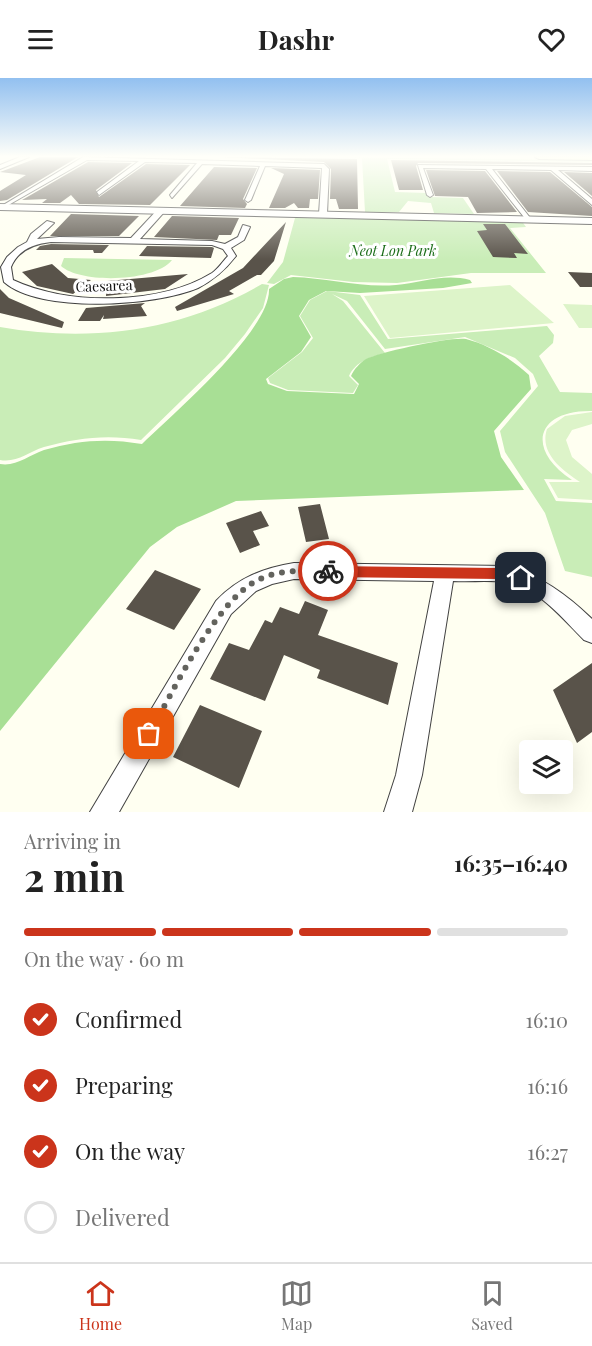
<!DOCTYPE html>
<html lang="en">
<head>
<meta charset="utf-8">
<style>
	:root { --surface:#fff; --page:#f6f6f6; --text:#222; --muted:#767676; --line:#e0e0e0; --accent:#cb341b }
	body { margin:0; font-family:"Playfair Display",serif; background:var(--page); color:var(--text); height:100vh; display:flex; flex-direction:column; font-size:22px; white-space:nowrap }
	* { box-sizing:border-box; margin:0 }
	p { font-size:20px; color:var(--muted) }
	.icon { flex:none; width:33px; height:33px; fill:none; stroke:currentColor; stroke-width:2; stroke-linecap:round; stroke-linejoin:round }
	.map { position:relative; height:734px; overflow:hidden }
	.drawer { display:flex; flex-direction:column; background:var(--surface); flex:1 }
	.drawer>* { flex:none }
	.fabs { position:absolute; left:519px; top:662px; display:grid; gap:12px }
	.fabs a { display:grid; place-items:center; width:54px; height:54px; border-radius:6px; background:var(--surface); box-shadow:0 6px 24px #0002; font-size:30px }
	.pin { position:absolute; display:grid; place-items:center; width:51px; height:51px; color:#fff; margin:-26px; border-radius:12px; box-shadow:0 3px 9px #0006 }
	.courier { position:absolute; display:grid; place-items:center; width:60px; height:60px; margin:-30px; border:4px solid #cb341b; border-radius:50%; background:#fff; color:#222; box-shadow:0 2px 8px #0007 }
	.overview em { font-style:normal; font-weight:700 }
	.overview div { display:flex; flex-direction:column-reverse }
	.overview { display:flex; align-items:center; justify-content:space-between; height:102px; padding:0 24px }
	h1 { font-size:39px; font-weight:700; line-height:45px }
	.bar { display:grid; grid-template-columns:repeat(4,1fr); gap:9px 6px; align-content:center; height:72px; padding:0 24px }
	.bar i { height:8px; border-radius:4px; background:var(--line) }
	.bar .selected { background:var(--accent) }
	.bar p { grid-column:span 4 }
	ol { padding:0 24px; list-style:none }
	li { display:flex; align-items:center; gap:18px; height:66px }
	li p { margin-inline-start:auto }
	li .icon { padding:6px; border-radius:50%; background:var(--accent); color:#fff; stroke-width:4 }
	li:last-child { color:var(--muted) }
	li i { width:33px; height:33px; border:3px solid var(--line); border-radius:50% }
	header { display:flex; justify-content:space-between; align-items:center; height:78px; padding:0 24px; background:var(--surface); font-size:27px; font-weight:700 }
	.menu { display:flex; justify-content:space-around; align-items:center; height:84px; border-top:2px solid var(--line); background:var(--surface); font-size:16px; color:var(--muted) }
	.menu a { display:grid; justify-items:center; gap:3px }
	.menu .selected { color:var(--accent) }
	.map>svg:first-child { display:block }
	.green { fill:#c9edb7 }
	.forest { fill:#a8df95 }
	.pitch { fill:#ddf4c9 }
	.building { fill:#59534a }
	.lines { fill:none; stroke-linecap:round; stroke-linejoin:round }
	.minor-casing { stroke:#424242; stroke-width:2 }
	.tertiary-casing { stroke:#424242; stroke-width:2 }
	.secondary-casing { stroke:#313131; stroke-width:2 }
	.minor { fill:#fff; fill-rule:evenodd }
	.tertiary { fill:#fff; fill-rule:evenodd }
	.secondary { fill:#f8ffac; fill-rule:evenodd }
	.route { fill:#cb341b }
	.done { stroke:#63635e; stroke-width:6; stroke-dasharray:0 10.8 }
	.labels { text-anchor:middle; stroke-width:6; stroke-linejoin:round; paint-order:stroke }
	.far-park-label { font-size:14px; font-style:italic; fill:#1b6d19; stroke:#fff }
	.far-street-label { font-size:14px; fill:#0f0f0f; stroke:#fff }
</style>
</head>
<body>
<header><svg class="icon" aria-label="menu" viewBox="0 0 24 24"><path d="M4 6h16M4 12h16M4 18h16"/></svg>Dashr<svg class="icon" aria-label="heart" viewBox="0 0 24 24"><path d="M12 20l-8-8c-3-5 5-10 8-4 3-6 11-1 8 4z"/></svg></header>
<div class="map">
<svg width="592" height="734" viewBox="0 0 592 734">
	<rect width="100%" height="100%" fill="#fffff1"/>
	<path class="green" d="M323,79L592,82V84L387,81L395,114L427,115L430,119L463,120L474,136L434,135L431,125L408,123L399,134H365L362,80Z
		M295,140L521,142L526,149L510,150L546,195H471L397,205L353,204L291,197L274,206L267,205L283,184Z
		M64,180L172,182C155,204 81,206 61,188Z
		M262,206L269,207L263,230L245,256L225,280L141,362C107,356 76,360 44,369C28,374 17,385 0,382V249C91,265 182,253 262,206Z
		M327,213L360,217L388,261L547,248L554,257L553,265L539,278L560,314L592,315V333C535,332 526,372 572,402L544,401L556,423L592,425V499L565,493L545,435L505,374L500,353L538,308L533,296L515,280L465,259L385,271L347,223L332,216L343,223L385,275C371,279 356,283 349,298L358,307L353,315L288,312L270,305L268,300L302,274L313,260L300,238L310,222Z"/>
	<path class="forest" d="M293,199C327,200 361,210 396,207C420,205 444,195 470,202L472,205L443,210L360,215L326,213L309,222L299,238L311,259L301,274L266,301L268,306L287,313L354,316L359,306L351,298C354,291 360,285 366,281C379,274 453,258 466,261C489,267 512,281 529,297L531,311L494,353L501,379L524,412L236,423L177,449L150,469L0,653V386C16,389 29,377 44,372C78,362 108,360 142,366C173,336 271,252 269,211L284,201Z"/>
	<path class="pitch" d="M510,207L554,245L390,260L364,218Z
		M563,226L592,227V250H579Z
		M592,334V346L572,352L566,362L572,379L592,396V422L558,420L549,404H580C562,392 539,375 547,351L565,338Z"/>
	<path class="building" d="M40,79H78L7,122L0,123V113L26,97L0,94Z
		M221,79L357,81L358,131H339L336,121H330L331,91L324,84Z
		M391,82L592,85V87L418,85L416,88L423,112H399Z
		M88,84L132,85L96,112L99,119L146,86L190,87L150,127L79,126L71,117L60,125H42L47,121L22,122Z
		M214,89L257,90L243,121L247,126L245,130L180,128Z
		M271,90L320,92L318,121H310L309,130H298L294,125L285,130H269L284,96Z
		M426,92L485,93L517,134L477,135L468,119L435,118Z
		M497,93L550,94L592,129V138L528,134Z
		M564,94L592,95V118Z
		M71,136L139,138L119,158H50Z
		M172,138L239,140L231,157H219L217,162L154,159Z
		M286,144L274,183L261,197H257L229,213L234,216L177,233L175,229L243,190Z
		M483,146H505L528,176L514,175L517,180L493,179L477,153L487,152Z
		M51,166L109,167L102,175H94L93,172H36L40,168Z
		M147,168L212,169L214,170L211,180L139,178Z
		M52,186L68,200L91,202L73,216L37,208L22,194Z
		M568,194L592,195V209H580Z
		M188,196L165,211L106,218L107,203Z
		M0,211L9,220L64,244L62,250L0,235Z
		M145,225L141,228L147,238L103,241L104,237L100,243H78L86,230Z
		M320,426L329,461L306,464L298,429Z
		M261,433L269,448L253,453L260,467L240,475L226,445Z
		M155,492L201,511L174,552L126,531Z
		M305,523L328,532L318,557L398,585L388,627L317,600L320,592L284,577L265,623L210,601L229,565L249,572L265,542L272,545L280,529L299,536Z
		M592,585V654L577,665L553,612Z
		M200,627L262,653L239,710L173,679Z"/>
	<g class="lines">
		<g class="minor-casing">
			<path id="minor" d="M20,79H29L0,91V87Z
				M83,79L324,86L329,91L327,136L323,138L319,136L322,90L265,88L251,122L248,124L245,122L260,88L202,86L172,120L170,117L197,85L145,84L99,117L97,114L139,83L87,82L5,129H0Z
				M418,87L592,89V93L558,92L592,121V127L551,92L492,91L531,141L527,143L486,91L423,90L433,117L430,119L427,117Z
				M159,130L166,132L140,161L212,163L225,166L238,159L243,147L250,149L244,162L231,170L236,178C225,192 214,202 198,210C156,228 40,236 4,204L1,189L7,179L18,169L27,164L31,156L47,143L54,145L37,161L59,159L131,160ZM51,164L212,167L223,171L228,178C223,183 218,191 212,195C160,227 68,228 13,202L11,189C18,172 33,166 51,164Z
				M294,485L506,488C541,498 566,516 592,541V565L584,562C563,541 537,508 505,504C489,502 470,504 453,503L422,697L412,734H384L396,697L434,503L294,501L272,506L256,513L231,536L119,734H90L216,523C238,500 263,490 294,485Z"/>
		</g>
		<g class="tertiary-casing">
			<path id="tertiary" d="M0,126L592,140V146L0,132Z"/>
		</g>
		<g class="secondary-casing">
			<path id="secondary" d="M535,79H592V82L539,81Z"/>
		</g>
		<use href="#minor" class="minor"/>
		<use href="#tertiary" class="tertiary"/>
		<use href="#secondary" class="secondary"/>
	</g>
	<linearGradient id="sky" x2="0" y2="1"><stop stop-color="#92c0f0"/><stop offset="0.43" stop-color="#fffff9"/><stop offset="1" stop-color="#fffff9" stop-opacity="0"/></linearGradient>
	<rect width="592" height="182" fill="url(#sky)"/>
	<path class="route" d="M328,488L498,490L521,494L527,500L521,505L498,501L328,499L322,493Z"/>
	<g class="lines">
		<path class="done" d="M149,656C173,614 217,520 260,501C281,491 305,493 328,493"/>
	</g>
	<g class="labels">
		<g class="far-park-label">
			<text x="393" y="178">Neot Lon Park</text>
		</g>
		<g class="far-street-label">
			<text transform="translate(104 208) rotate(-2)" y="5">Caesarea</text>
		</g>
	</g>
</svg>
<div class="fabs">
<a><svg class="icon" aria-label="layers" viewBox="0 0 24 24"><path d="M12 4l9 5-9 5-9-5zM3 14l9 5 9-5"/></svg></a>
</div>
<div class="pin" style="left:149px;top:656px;background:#ea580c"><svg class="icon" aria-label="bag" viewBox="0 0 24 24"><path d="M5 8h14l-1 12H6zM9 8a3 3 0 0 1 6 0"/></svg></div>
<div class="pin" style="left:521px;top:500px;background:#1f2937"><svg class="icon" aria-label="home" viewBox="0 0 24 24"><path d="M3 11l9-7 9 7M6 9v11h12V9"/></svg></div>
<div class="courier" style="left:328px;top:493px"><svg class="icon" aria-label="bike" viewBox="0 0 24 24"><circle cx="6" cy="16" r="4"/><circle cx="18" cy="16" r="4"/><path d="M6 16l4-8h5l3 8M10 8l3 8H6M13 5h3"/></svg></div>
</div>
<section class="drawer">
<div class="overview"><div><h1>2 min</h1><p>Arriving in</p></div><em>16:35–16:40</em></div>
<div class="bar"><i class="selected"></i><i class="selected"></i><i class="selected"></i><i></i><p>On the way · 60 m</p></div>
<ol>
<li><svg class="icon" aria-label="check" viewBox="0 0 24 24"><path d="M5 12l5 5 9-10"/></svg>Confirmed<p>16:10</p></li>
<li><svg class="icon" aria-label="check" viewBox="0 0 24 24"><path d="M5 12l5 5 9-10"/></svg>Preparing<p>16:16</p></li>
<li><svg class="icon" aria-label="check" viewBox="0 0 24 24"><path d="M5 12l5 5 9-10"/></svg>On the way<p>16:27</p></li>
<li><i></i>Delivered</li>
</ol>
</section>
<nav class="menu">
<a class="selected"><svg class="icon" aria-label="home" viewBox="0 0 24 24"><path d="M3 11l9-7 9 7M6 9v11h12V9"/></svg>Home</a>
<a><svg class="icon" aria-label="map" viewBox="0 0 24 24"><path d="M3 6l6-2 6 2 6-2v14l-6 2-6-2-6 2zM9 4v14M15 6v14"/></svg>Map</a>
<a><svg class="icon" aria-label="saved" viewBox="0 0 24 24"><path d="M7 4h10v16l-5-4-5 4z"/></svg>Saved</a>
</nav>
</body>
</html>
